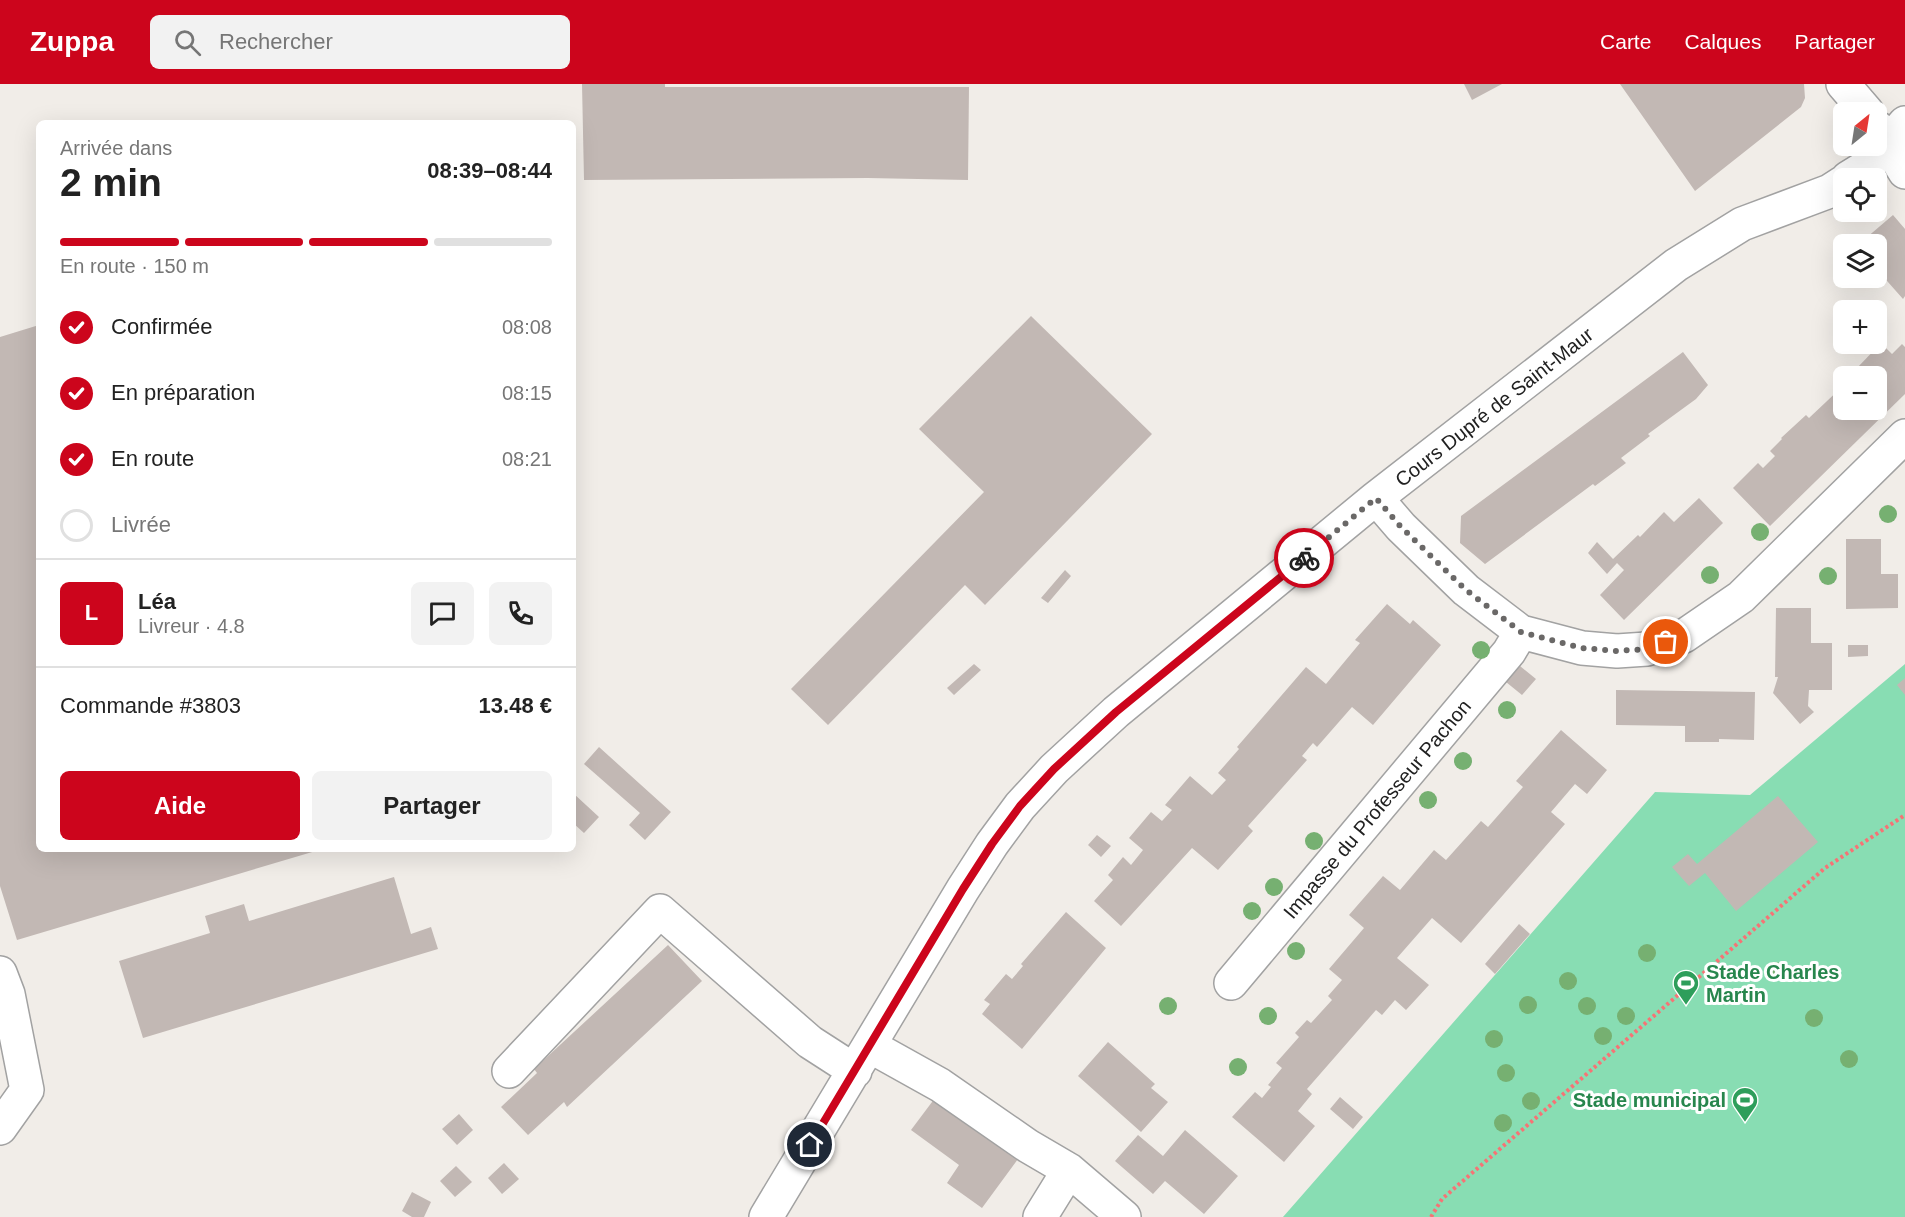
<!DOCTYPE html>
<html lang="fr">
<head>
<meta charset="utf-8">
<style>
	:root { --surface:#fff; --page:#f2f2f2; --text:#222; --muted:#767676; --line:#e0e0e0; --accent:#cc051c }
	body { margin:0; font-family:Arial,sans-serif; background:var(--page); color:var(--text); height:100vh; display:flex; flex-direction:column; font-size:22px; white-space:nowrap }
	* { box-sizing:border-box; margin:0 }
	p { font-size:20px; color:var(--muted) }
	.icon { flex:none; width:33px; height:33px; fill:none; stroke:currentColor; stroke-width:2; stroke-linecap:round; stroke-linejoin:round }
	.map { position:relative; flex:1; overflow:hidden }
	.details { position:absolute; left:36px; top:36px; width:540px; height:732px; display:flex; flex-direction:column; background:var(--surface); border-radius:9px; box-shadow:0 6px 24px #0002 }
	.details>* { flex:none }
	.needle { width:39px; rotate:30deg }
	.controls { position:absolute; left:1833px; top:18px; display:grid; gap:12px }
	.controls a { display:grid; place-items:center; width:54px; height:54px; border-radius:9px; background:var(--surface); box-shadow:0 6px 24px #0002; font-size:30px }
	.pin { position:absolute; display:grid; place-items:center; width:51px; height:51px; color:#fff; margin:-26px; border:3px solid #fff; border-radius:50%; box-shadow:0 2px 6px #0007 }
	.courier { position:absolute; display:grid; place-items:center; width:60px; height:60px; margin:-30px; border:4px solid #cc051c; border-radius:50%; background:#fff; color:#222; box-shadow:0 2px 8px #0007 }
	.overview em { font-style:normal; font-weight:800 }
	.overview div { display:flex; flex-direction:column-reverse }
	.overview { display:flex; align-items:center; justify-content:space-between; height:102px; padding:0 24px }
	h1 { font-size:39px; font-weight:800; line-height:45px }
	.bar { display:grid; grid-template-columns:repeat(4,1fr); gap:9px 6px; align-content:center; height:72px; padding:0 24px }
	.bar i { height:8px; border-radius:4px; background:var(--line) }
	.bar .selected { background:var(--accent) }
	.bar p { grid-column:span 4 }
	.line { display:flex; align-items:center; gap:15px; padding:0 24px; border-top:2px solid var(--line) }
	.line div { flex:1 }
	.round { display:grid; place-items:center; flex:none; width:63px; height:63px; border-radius:9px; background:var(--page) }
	ol { padding:0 24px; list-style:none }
	li { display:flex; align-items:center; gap:18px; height:66px }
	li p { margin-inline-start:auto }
	li .icon { padding:6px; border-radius:50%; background:var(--accent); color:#fff; stroke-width:4 }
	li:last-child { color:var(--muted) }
	li i { width:33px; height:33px; border:3px solid var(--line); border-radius:50% }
	.cta { display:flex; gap:12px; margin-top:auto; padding:12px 24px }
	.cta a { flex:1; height:69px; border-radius:9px; background:var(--accent); color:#fff; font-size:24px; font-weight:800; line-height:69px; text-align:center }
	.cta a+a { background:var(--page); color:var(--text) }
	header { display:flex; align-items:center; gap:36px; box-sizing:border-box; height:84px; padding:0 30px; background:var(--accent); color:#fff }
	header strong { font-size:28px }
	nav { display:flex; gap:33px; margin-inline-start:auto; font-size:21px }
	.search { width:420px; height:54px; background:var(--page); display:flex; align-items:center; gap:15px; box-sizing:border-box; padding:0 21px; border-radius:9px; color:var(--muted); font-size:22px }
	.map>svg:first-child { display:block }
	.pitch { fill:#88ddb3 }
	.building { fill:#c2b8b4 }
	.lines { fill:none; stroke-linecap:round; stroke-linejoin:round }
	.minor-casing { stroke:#a2a2a2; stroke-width:36 }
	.path { stroke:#f67375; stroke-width:4; stroke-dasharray:3 3; stroke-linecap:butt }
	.minor { stroke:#fff; stroke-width:33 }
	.tree { fill:#76b071 }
	.done { stroke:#6a6867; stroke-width:6; stroke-dasharray:0 10.8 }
	.route { stroke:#cc051c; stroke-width:8 }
	.labels { text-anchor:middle; stroke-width:6; stroke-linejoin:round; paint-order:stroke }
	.street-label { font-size:20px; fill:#212121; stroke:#fff }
	.leisure-label { font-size:20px; font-weight:bold; fill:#27864d; stroke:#fff; text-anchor:start }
</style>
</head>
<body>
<header>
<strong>Zuppa</strong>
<div class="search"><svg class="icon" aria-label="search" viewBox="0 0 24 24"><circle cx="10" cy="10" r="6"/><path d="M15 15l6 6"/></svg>Rechercher</div>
<nav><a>Carte</a><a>Calques</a><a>Partager</a></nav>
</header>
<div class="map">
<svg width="1905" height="1133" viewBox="0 0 1905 1133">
	<rect width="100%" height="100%" fill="#f1ede8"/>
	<path class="pitch" d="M1905,580V1133H1283L1655,708L1750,711Z"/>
	<path class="building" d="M582,0H665V3H969L968,96L868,94L584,96Z
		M1464,0H1502L1472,16Z
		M1620,0H1804L1805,14L1801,23L1695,107Z
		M1893,131L1905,145V212L1903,215L1880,189L1876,192V160H1859Z
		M1031,232L1152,350L985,521L965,501L828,641L791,605L984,408L919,345Z
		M39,241V765L319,766L17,856L0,802V253Z
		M1881,259L1892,270L1902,260L1905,263V310L1770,442L1733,404L1758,379L1763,384L1775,372L1770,367L1782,355L1781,354L1806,331L1809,334L1844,301V326H1876V292H1853L1859,286L1857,284Z
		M1683,268L1708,301L1696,315L1648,350L1650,352L1621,374L1626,379L1595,402L1593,400L1485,480L1460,459L1461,432Z
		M1699,414L1723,439L1624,536L1600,511L1624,486L1617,479L1607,490L1588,469L1597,458L1613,475L1638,451L1640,453L1664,428L1674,438Z
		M1846,455H1881V490H1898V524L1846,525Z
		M1065,486L1071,492L1048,519L1041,514Z
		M1387,520L1410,540L1413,536L1441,561L1373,641L1352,623L1317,663L1313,659L1302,672L1307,676L1248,742L1253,747L1218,786L1192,764L1121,842L1094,817L1113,796L1108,791L1123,773L1131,781L1143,766L1129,754L1151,728L1162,737L1172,726L1165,721L1190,692L1212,711L1226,696L1218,689L1239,665L1237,663L1306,583L1326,600L1360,559L1355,556Z
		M1776,524H1811V559H1832V606H1809L1808,622L1814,628L1800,640L1773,609L1778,593H1775Z
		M1848,561H1868V572L1848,573Z
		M974,580L981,586L954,611L947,604Z
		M1520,582L1536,595L1522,611L1506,598Z
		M1905,594V611L1897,601Z
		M1616,606L1755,608L1754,656L1719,655V658H1685V642L1616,641Z
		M1561,646L1607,686L1587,710L1575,700L1551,728L1565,740L1461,859L1432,834L1397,874L1429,901L1406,926L1395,916L1382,931L1376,926L1307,1005L1312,1010L1298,1027L1315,1042L1284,1078L1232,1033L1255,1008L1262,1014L1271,1003L1268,1001L1282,984L1276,979L1299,953L1295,949L1307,936L1311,939L1332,916L1328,912L1342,896L1329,885L1364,844L1349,831L1383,792L1400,806L1434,766L1446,776L1481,737L1488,743L1523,703L1516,697Z
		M599,663L671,728L645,756L629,741L640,729L584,680Z
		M573,709L599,733L584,749L573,739Z
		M1778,712L1818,758L1736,827L1705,789L1689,802L1672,783L1688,770L1697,780Z
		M1097,751L1111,762L1101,773L1088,761Z
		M394,793L411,850L431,843L438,865L143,954L119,877L210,849L205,832L244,820L249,837Z
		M1066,828L1106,864L1022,965L982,930L990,920L984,916L1006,890L1012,895L1023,882L1021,880Z
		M1519,840L1530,850L1495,890L1485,880Z
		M668,861L702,897L567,1023L564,1018L528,1051L501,1023L537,989L534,985Z
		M1108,958L1155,1000L1151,1004L1168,1018L1141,1048L1078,992Z
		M1340,1013L1363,1033L1353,1045L1330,1025Z
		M935,1014L1018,1075L982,1124L947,1099L959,1081L911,1046Z
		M459,1030L473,1046L457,1061L442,1045Z
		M1185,1046L1238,1092L1204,1130L1165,1097L1153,1110L1115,1077L1138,1051L1163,1072Z
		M504,1079L519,1095L502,1110L488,1094Z
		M456,1082L472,1098L455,1113L440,1097Z
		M412,1108L431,1118L424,1133H412L402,1127Z"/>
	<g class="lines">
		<g class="minor-casing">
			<path id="minor" d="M1843,0L1867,28
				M1878,44L1905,88
				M1848,94L1869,81L1905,39
				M1376,414L1401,443L1466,506L1521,548L1582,564L1617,567L1647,565L1684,552L1741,513L1905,352
				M0,889L8,910L27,1006L0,1044
				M1231,899L1509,568L1521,548
				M870,962L940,1001L1028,1062L1069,1086L1124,1133
				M509,987L660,827L810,958L855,987
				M766,1133L963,805L992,760L1020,722L1054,685L1116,628L1376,414L1676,181L1742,140L1830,107L1844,98
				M1040,1133L1069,1086"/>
		</g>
		<path class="path" d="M1431,1133L1442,1115L1825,784L1905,731"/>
		<use href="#minor" class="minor"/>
	</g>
	<g class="tree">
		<circle cx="1888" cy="430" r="9"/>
		<circle cx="1760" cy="448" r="9"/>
		<circle cx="1710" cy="491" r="9"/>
		<circle cx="1828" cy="492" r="9"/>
		<circle cx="1481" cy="566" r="9"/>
		<circle cx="1507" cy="626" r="9"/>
		<circle cx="1463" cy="677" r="9"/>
		<circle cx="1428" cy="716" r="9"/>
		<circle cx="1314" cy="757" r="9"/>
		<circle cx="1274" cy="803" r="9"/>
		<circle cx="1252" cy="827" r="9"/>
		<circle cx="1296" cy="867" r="9"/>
		<circle cx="1647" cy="869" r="9"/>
		<circle cx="1775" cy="887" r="9"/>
		<circle cx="1568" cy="897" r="9"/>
		<circle cx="1528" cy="921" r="9"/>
		<circle cx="1168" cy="922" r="9"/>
		<circle cx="1587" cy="922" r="9"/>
		<circle cx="1268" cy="932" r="9"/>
		<circle cx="1626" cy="932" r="9"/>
		<circle cx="1814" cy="934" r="9"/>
		<circle cx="1603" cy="952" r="9"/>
		<circle cx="1494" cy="955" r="9"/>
		<circle cx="1849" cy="975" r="9"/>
		<circle cx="1238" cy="983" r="9"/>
		<circle cx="1506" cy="989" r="9"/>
		<circle cx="1531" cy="1017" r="9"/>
		<circle cx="1503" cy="1039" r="9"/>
	</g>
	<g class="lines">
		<path class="done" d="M1304,474L1376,414L1401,443L1466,506L1521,548L1582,564L1617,567L1647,565L1666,558"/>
		<path class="route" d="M810,1061L963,805L992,760L1020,722L1054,685L1116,628L1304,474"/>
	</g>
	<defs>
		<g id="stadium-pin" transform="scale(1.35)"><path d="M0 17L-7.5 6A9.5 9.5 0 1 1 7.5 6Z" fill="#2e9e5b" stroke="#fff"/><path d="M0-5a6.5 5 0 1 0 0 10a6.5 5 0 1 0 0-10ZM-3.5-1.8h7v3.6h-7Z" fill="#fff"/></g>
	</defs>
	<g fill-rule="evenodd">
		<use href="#stadium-pin" x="1686" y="899"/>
		<use href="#stadium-pin" x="1745" y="1016"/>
	</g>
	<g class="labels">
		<g class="street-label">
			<text transform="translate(1494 323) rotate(-38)" y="7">Cours Dupré de Saint-Maur</text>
			<text transform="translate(1377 725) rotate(-50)" y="7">Impasse du Professeur Pachon</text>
		</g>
		<g class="leisure-label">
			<text x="1706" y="895">Stade Charles<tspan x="1706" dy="23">Martin</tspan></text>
			<text x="1726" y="1023" text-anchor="end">Stade municipal</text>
		</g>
	</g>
</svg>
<div class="controls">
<a><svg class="needle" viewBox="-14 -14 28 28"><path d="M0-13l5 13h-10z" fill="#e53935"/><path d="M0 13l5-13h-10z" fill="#767676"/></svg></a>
<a><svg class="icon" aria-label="locate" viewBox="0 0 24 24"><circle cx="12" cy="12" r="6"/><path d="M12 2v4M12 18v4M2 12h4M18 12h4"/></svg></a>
<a><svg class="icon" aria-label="layers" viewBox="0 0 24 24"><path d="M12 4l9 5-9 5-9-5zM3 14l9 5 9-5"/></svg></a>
<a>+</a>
<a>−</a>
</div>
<div class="pin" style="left:1666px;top:558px;background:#ea580c"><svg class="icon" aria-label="bag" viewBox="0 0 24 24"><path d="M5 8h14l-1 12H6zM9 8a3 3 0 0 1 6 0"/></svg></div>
<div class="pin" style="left:810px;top:1061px;background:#1f2937"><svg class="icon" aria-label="home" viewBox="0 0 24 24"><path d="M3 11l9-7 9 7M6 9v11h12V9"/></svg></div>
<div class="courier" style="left:1304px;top:474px"><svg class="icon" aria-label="bike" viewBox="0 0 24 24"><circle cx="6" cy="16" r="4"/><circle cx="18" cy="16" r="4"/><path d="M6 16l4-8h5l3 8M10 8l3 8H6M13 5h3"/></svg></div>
<section class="details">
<div class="overview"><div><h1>2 min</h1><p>Arrivée dans</p></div><em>08:39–08:44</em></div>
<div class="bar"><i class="selected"></i><i class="selected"></i><i class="selected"></i><i></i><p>En route · 150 m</p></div>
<ol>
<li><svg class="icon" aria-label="check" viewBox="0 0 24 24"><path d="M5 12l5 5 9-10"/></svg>Confirmée<p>08:08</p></li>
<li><svg class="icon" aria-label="check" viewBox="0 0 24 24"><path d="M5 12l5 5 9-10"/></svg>En préparation<p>08:15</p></li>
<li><svg class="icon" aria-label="check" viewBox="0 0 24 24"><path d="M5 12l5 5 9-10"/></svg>En route<p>08:21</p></li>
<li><i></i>Livrée</li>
</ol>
<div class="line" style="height:108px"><b class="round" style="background:var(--accent);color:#fff">L</b><div><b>Léa</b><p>Livreur · 4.8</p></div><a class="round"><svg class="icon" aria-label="chat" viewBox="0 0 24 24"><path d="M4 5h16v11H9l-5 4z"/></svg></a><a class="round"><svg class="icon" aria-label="phone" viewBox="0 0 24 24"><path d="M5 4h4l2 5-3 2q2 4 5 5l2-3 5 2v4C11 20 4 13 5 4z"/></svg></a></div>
<div class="line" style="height:78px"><div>Commande #3803</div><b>13.48 €</b></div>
<div class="cta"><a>Aide</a><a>Partager</a></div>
</section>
</div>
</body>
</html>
